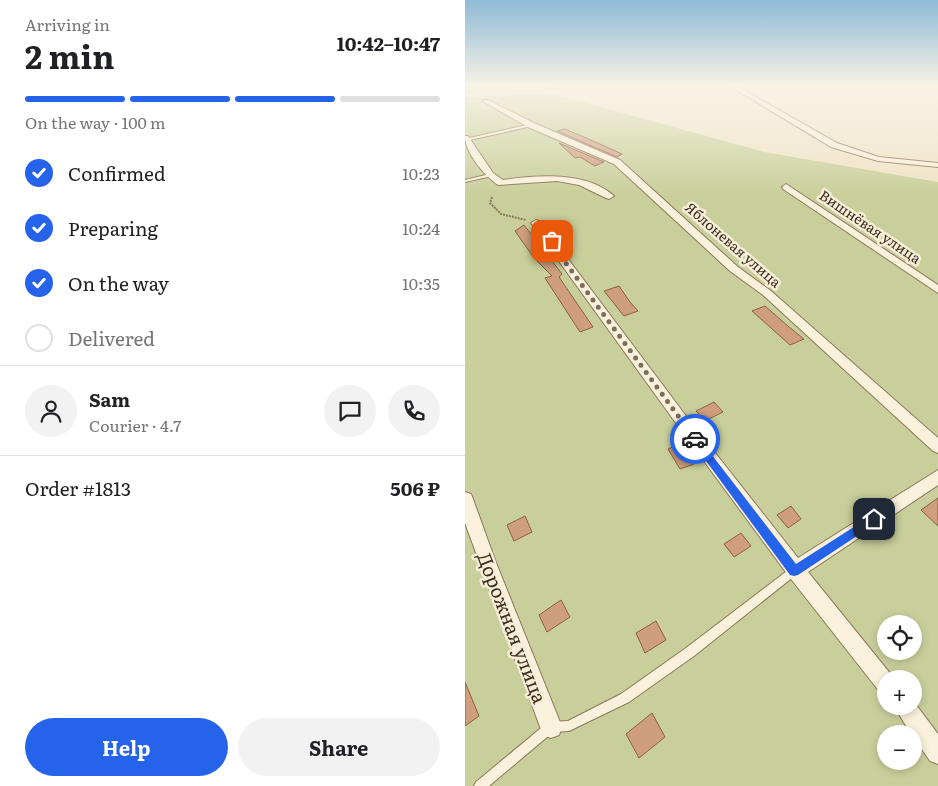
<!DOCTYPE html>
<html lang="en">
<head>
<meta charset="utf-8">
<style>
	:root { --surface:#fff; --page:#f2f2f2; --text:#202124; --muted:#757577; --line:#e0e0e0; --accent:#2563eb }
	body { margin:0; font-family:Literata,serif; background:var(--page); color:var(--text); height:100vh; display:flex; flex-direction:column; font-size:19px; white-space:nowrap }
	* { box-sizing:border-box; margin:0 }
	p { font-size:16px; color:var(--muted) }
	.icon { flex:none; width:28px; height:28px; fill:none; stroke:currentColor; stroke-width:2; stroke-linecap:round; stroke-linejoin:round }
	.map { position:relative; flex:1; overflow:hidden }
	.drawer { display:flex; flex-direction:column; background:var(--surface); width:465px }
	.drawer>* { flex:none }
	.controls { position:absolute; left:412px; top:615px; display:grid; gap:10px }
	.controls a { display:grid; place-items:center; width:45px; height:45px; border-radius:50%; background:var(--surface); box-shadow:0 2px 8px #0003; font-size:25px }
	.pin { position:absolute; display:grid; place-items:center; width:42px; height:42px; color:#fff; margin:-21px; border-radius:10px; box-shadow:0 2px 8px #0006 }
	.courier { position:absolute; display:grid; place-items:center; width:50px; height:50px; margin:-25px; border:4px solid #2563eb; border-radius:50%; background:#fff; color:#222; box-shadow:0 1px 6px #0007 }
	.summary em { font-style:normal; font-weight:700 }
	.summary div { display:flex; flex-direction:column-reverse }
	.summary { display:flex; align-items:center; justify-content:space-between; height:85px; padding:0 25px }
	h1 { font-size:32px; font-weight:700; line-height:38px }
	.bar { display:grid; grid-template-columns:repeat(4,1fr); gap:8px 5px; align-content:center; height:60px; padding:0 25px }
	.bar i { height:6px; border-radius:4px; background:var(--line) }
	.bar .on { background:var(--accent) }
	.bar p { grid-column:span 4 }
	.line { display:flex; align-items:center; gap:12px; padding:0 25px; border-top:1px solid var(--line) }
	.line div { flex:1 }
	.round { display:grid; place-items:center; flex:none; width:52px; height:52px; border-radius:26px; background:var(--page) }
	ol { padding:0 25px; list-style:none }
	li { display:flex; align-items:center; gap:15px; height:55px }
	li p { margin-inline-start:auto }
	li .icon { padding:5px; border-radius:50%; background:var(--accent); color:#fff; stroke-width:4 }
	li:last-child { color:var(--muted) }
	li i { width:28px; height:28px; border:2px solid var(--line); border-radius:50% }
	.cta { display:flex; gap:10px; margin-top:auto; padding:10px 25px }
	.cta a { flex:1; height:58px; border-radius:30px; background:var(--accent); color:#fff; font-size:20px; font-weight:700; line-height:58px; text-align:center }
	.cta a+a { background:var(--page); color:var(--text) }
	main { display:flex; flex:1; min-height:0 }
	.map>svg:first-child { display:block }
	.green { fill:#c9cf9b; fill-rule:evenodd }
	.building { fill:#cf9f7d; stroke:#8d5f41 }
	.lines { fill:none; stroke-linecap:round; stroke-linejoin:round }
	.lane-casing { stroke:#8d765c; stroke-width:2 }
	.street-casing { stroke:#8d765c; stroke-width:2 }
	.path { stroke:#8d765c; stroke-width:2; stroke-dasharray:2 1; stroke-linecap:butt }
	.lane { fill:#faf1dc; fill-rule:evenodd }
	.street { fill:#faf1dc; fill-rule:evenodd }
	.route { fill:#2563eb }
	.done { stroke:#7c6e5b; stroke-width:5; stroke-dasharray:0 9 }
	.labels { text-anchor:middle; stroke-width:5; stroke-linejoin:round; paint-order:stroke }
	.far-street-label { font-size:14px; fill:#3d2e20; stroke:#f7eed8 }
	.near-street-label { font-size:19px; fill:#3d2e20; stroke:#f7eed8 }
</style>
</head>
<body>
<main>
<section class="drawer">
<div class="summary"><div><h1>2 min</h1><p>Arriving in</p></div><em>10:42–10:47</em></div>
<div class="bar"><i class="on"></i><i class="on"></i><i class="on"></i><i></i><p>On the way · 100 m</p></div>
<ol>
<li><svg class="icon" aria-label="check" viewBox="0 0 24 24"><path d="M5 12l5 5 9-10"/></svg>Confirmed<p>10:23</p></li>
<li><svg class="icon" aria-label="check" viewBox="0 0 24 24"><path d="M5 12l5 5 9-10"/></svg>Preparing<p>10:24</p></li>
<li><svg class="icon" aria-label="check" viewBox="0 0 24 24"><path d="M5 12l5 5 9-10"/></svg>On the way<p>10:35</p></li>
<li><i></i>Delivered</li>
</ol>
<div class="line" style="height:90px"><a class="round"><svg class="icon" aria-label="person" viewBox="0 0 24 24"><circle cx="12" cy="8" r="4"/><path d="M4 21q1-7 8-7t8 7"/></svg></a><div><b>Sam</b><p>Courier · 4.7</p></div><a class="round"><svg class="icon" aria-label="chat" viewBox="0 0 24 24"><path d="M4 5h16v11H9l-5 4z"/></svg></a><a class="round"><svg class="icon" aria-label="phone" viewBox="0 0 24 24"><path d="M5 4h4l2 5-3 2q2 4 5 5l2-3 5 2v4C11 20 4 13 5 4z"/></svg></a></div>
<div class="line" style="height:65px"><div>Order #1813</div><b>506 ₽</b></div>
<div class="cta"><a>Help</a><a>Share</a></div>
</section>
<div class="map">
<svg width="473" height="786" viewBox="0 0 473 786">
	<rect width="100%" height="100%" fill="#f0e4c8"/>
	<path class="green" d="M0,85H86L77,93H0Z
		M89,94L299,152L473,182V786H0V97ZM421,624H449V651H421ZM421,679H449V706H421ZM421,734H449V761H421Z"/>
	<path class="building" d="M100,129L135,144L157,154L152,157L92,131Z
		M94,143L139,162L130,166L115,157L110,158Z
		M59,225L97,274L94,277L128,327L115,332L102,312L80,278L87,276L69,258L50,231Z
		M154,286L165,302L173,311L159,316L139,291Z
		M300,306L324,327L339,339L325,345L287,311Z
		M249,402L258,412L240,421L231,411Z
		M217,442L229,464L215,469L203,449Z
		M473,498V526L456,510Z
		M326,506L336,519L323,528L312,515Z
		M60,516L67,532L49,541L42,525Z
		M276,533L286,546L269,557L259,544Z
		M96,600L105,617L82,632L74,615Z
		M191,621L201,640L180,653L171,633Z
		M0,682L14,716L0,726Z
		M187,713L200,737L174,758L161,734Z"/>
	<g class="lines">
		<g class="lane-casing">
			<path id="lane" d="M66,124L68,125L67,126L0,141V139Z
				M25,174L27,175V176L0,182V180Z
				M329,567L332,568L333,571L332,574L229,656L164,702L104,731L88,732L24,786H9L11,782L82,723L86,722L103,721L156,694L221,648L326,568Z"/>
		</g>
		<g class="street-casing">
			<path id="street" d="M263,85H270L372,143L414,157L473,163V167L413,161L366,147Z
				M19,100H23L69,123L155,160L273,267L306,291L473,438V453L468,451L298,295L265,271L149,164L63,127L19,102Z
				M0,136H3L28,173L38,180C71,175 122,171 149,196L144,199L141,198L114,185L92,181L33,185C19,175 0,153 0,136Z
				M321,184L473,285V293L318,189L317,187Z
				M71,220L92,229V241L97,251L218,412L333,558L473,470V485L343,572L428,677L429,679H421V694L414,691L326,579L323,577L320,571L208,419L88,253L82,241L83,232L68,225L66,223Z
				M0,492L6,494L8,499L30,560L97,727L94,735L86,738L78,735L0,523Z
				M449,702L473,734V764L465,761L449,738V734H446L429,706H449Z"/>
		</g>
		<path class="path" d="M27,197L25,203L36,214L61,220"/>
		<use href="#lane" class="lane"/>
		<use href="#street" class="street"/>
	</g>
	<linearGradient id="sky" x2="0" y2="1"><stop stop-color="#8fbad6"/><stop offset="0.44" stop-color="#f8f3e6"/><stop offset="1" stop-color="#f8f3e6" stop-opacity="0"/></linearGradient>
	<rect width="473" height="195" fill="url(#sky)"/>
	<path class="route" d="M230,436L233,437L331,564L406,516H413V522L333,575L329,576L325,575L227,442L226,439Z"/>
	<g class="lines">
		<path class="done" d="M87,241L92,251L230,439"/>
	</g>
	<g class="labels">
		<g class="far-street-label">
			<text transform="translate(405 227) rotate(34)" y="5">Вишнёвая улица</text>
			<text transform="translate(268 245) rotate(41)" y="5">Яблоневая улица</text>
		</g>
		<g class="near-street-label">
			<text transform="translate(47 628) rotate(69)" y="7">Дорожная улица</text>
		</g>
	</g>
</svg>
<div class="controls">
<a><svg class="icon" aria-label="locate" viewBox="0 0 24 24"><circle cx="12" cy="12" r="6"/><path d="M12 2v4M12 18v4M2 12h4M18 12h4"/></svg></a>
<a>+</a>
<a>−</a>
</div>
<div class="pin" style="left:87px;top:241px;background:#ea580c"><svg class="icon" aria-label="bag" viewBox="0 0 24 24"><path d="M5 8h14l-1 12H6zM9 8a3 3 0 0 1 6 0"/></svg></div>
<div class="pin" style="left:409px;top:519px;background:#1f2937"><svg class="icon" aria-label="home" viewBox="0 0 24 24"><path d="M3 11l9-7 9 7M6 9v11h12V9"/></svg></div>
<div class="courier" style="left:230px;top:439px"><svg class="icon" aria-label="car" viewBox="0 0 24 24"><path d="M5 17H2v-5l4-1 3-4h7l3 4 3 1v5h-3M9 17h6M6 11h13"/><circle cx="7" cy="17" r="2"/><circle cx="17" cy="17" r="2"/></svg></div>
</div>
</main>
</body>
</html>
